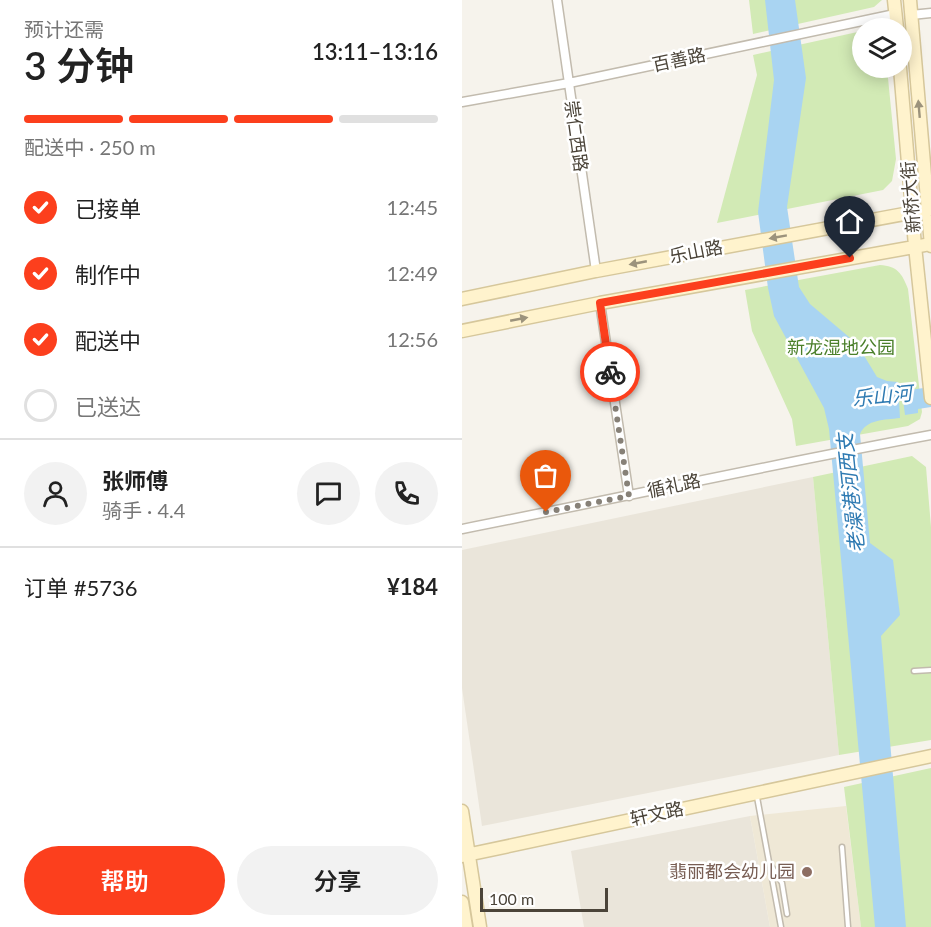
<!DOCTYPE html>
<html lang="zh">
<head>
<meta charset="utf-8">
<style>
	:root { --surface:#fff; --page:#f2f2f2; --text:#222; --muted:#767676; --line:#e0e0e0; --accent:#fc3f1d }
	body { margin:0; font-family:Lato,"Noto Sans SC",sans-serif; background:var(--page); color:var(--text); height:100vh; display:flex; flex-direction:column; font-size:22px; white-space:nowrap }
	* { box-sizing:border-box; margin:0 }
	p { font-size:20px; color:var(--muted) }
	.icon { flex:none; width:33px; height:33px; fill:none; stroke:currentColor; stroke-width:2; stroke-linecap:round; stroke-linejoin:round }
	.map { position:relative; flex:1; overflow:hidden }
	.side { display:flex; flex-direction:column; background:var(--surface); width:462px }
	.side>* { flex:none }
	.tools { position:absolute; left:390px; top:18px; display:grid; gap:12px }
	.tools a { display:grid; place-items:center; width:60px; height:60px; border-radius:50%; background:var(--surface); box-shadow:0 3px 15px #0003; font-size:30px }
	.scale { position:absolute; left:18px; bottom:15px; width:128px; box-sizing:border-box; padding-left:6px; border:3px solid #4b4439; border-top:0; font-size:16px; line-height:21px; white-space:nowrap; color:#4b4439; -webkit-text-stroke:4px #fff; paint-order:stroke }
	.pin { position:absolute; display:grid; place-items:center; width:51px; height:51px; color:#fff; margin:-62px -26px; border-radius:50% 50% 50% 0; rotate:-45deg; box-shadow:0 0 6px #0007 }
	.pin .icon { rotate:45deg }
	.courier { position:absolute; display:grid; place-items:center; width:60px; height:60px; margin:-30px; border:4px solid #fc3f1d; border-radius:50%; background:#fff; color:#222; box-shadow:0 2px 8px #0007 }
	.headline em { font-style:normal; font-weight:600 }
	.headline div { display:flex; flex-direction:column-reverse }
	.headline { display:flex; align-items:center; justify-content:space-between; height:102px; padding:0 24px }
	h1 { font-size:39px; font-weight:600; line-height:45px }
	.bar { display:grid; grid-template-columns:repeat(4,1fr); gap:9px 6px; align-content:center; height:72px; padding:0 24px }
	.bar i { height:8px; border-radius:4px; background:var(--line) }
	.bar .current { background:var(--accent) }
	.bar p { grid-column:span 4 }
	.line { display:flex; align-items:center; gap:15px; padding:0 24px; border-top:2px solid var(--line) }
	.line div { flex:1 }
	.round { display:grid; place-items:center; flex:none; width:63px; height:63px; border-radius:32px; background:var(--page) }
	ol { padding:0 24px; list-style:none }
	li { display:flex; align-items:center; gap:18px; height:66px }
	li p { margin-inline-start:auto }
	li .icon { padding:6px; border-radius:50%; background:var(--accent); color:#fff; stroke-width:4 }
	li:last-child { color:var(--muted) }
	li i { width:33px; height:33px; border:3px solid var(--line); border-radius:50% }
	.action { display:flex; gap:12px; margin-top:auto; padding:12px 24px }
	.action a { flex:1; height:69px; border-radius:36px; background:var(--accent); color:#fff; font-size:24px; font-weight:600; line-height:69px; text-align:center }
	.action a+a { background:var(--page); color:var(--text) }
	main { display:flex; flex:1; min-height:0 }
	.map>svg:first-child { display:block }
	.residential { fill:#eae5da }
	.education { fill:#efe8d6 }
	.green { fill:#d2eab5 }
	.water { fill:#a9d4f2 }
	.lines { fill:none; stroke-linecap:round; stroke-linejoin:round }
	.lane-casing { stroke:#c2bbae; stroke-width:7 }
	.street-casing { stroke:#c2bbae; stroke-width:11 }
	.secondary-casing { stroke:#d6c79b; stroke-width:15 }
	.lane { stroke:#fff; stroke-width:4 }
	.street { stroke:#fff; stroke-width:8 }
	.secondary { stroke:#fff3cd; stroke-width:12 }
	.oneway { fill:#9c937c }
	.done { stroke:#878178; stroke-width:6; stroke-dasharray:0 10.8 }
	.route { stroke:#fc3f1d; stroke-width:8 }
	.education-dot { fill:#8d6e63; stroke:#fff; stroke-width:2 }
	.labels { text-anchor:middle; stroke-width:5; stroke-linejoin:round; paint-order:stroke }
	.street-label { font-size:18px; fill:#4b4439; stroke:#fff }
	.park-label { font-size:18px; fill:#4a7f2a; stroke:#fff }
	.education-label { font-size:18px; fill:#785e54; stroke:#fff; text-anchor:end }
	.water-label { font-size:20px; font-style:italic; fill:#2e7ab2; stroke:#fff }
</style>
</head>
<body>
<main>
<section class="side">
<div class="headline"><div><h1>3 分钟</h1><p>预计还需</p></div><em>13:11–13:16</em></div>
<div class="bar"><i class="current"></i><i class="current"></i><i class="current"></i><i></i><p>配送中 · 250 m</p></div>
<ol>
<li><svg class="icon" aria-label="check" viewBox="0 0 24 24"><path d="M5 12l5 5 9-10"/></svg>已接单<p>12:45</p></li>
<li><svg class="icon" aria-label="check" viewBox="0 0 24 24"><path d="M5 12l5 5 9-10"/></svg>制作中<p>12:49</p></li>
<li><svg class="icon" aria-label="check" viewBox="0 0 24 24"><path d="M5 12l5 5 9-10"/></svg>配送中<p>12:56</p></li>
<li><i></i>已送达</li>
</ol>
<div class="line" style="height:108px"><a class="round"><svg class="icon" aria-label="person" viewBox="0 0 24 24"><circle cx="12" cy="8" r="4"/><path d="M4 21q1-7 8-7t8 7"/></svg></a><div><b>张师傅</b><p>骑手 · 4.4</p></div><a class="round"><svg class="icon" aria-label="chat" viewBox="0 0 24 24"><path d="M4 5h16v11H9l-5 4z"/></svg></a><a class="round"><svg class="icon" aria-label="phone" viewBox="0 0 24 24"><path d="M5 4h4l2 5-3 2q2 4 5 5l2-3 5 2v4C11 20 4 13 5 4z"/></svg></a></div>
<div class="line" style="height:78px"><div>订单 #5736</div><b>¥184</b></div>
<div class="action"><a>帮助</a><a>分享</a></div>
</section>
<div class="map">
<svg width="469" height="927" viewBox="0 0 469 927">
	<rect width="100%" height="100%" fill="#f6f3ec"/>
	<path class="residential" d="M351,477L377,755L20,826L0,688V550Z
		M288,816L308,927H122L109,851Z"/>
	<path class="education" d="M384,806L399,927H308L288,816Z"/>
	<path class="green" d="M287,0H420L412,7L291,34Z
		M400,31V68H425L434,159L430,181L421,190L255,223L295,75L291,55Z
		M418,265C435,266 440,273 446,289L460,412L458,419L446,426L334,446L330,419L290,331L283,290Z
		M450,456L464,467L469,527V740L377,755L351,477Z
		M469,768V927H399L382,787Z"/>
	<path class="water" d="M303,0H333L344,78L325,207L337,287L348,304L387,337L398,349L415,377L425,381L436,382L438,418C422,420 405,419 398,434L408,543L431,560L438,615L419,636L444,927H413L367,429L362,408L312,316L306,288L296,212L312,80Z
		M469,387V407L456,409V413L443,415L440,391Z"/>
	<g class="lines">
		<g class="lane-casing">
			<path id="lane" d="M452,671L469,670
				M295,797L319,927
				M380,847L386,927
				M310,867L320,883L325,914"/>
		</g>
		<g class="street-casing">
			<path id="street" d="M95,0L134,271
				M449,15L469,13
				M0,102L107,83L433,14
				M138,303L167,496
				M0,529C157,498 312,464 469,435"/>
		</g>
		<g class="secondary-casing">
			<path id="secondary" d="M432,0L435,28
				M448,0L469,246
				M438,68L453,246L469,398
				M0,299L134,271L469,209
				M0,331L138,303L469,244
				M0,811L18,927
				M0,856L469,756
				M0,902L4,927"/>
		</g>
		<use href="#lane" class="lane"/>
		<use href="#street" class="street"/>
		<use href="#secondary" class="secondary"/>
	</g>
	<defs><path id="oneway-solid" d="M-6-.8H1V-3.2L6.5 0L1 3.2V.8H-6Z" transform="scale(1.5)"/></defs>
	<g class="oneway">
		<use href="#oneway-solid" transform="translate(457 109) rotate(-95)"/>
		<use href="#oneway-solid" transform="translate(316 237) rotate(170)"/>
		<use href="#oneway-solid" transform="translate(176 263) rotate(169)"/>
		<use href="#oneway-solid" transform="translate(57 319) rotate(-11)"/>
	</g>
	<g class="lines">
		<path class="done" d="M84,512L167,496L148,372"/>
		<path class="route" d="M148,372L138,303L388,258"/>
	</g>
	<circle class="education-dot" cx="345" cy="872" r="6"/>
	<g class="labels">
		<g class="street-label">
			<text transform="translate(217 60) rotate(-12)" y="6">百善路</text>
			<text transform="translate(114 136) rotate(82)" y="6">崇仁西路</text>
			<text transform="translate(449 197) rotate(-95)" y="6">新桥大街</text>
			<text transform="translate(234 252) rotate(-11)" y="6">乐山路</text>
			<text transform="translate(212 486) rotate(-12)" y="6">循礼路</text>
			<text transform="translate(195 814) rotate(-12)" y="6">轩文路</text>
		</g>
		<g class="park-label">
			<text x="379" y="354">新龙湿地公园</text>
		</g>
		<g class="education-label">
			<text x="333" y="878">翡丽都会幼儿园</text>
		</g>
		<g class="water-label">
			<text transform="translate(420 396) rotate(-6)" y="7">乐山河</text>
			<text transform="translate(389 493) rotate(-96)" y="7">老澡港河西支</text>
		</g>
	</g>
</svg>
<div class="tools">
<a><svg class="icon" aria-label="layers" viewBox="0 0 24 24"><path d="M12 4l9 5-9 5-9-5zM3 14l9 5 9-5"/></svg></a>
</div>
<div class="scale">100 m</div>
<div class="pin" style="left:84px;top:512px;background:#ea580c"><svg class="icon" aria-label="bag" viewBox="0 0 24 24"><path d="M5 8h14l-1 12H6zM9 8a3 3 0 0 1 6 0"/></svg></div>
<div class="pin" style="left:388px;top:258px;background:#1f2937"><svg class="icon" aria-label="home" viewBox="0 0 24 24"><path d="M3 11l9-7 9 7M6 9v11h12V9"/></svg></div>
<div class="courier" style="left:148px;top:372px"><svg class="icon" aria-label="bike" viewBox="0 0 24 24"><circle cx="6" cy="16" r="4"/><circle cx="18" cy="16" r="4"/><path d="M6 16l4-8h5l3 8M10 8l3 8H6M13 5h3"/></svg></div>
</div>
</main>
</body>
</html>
